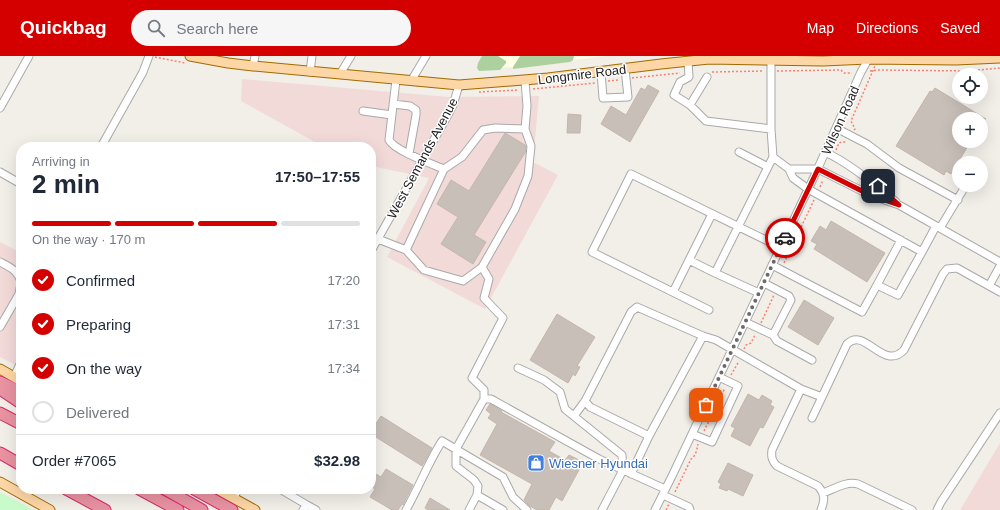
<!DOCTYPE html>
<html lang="en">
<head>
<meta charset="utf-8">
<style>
	:root { --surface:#fff; --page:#f6f6f7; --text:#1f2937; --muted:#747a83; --line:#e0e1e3; --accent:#d40000 }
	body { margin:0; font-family:Helvetica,sans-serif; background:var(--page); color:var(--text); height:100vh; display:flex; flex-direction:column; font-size:15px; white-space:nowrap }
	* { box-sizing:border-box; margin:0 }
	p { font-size:13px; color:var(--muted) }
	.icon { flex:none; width:22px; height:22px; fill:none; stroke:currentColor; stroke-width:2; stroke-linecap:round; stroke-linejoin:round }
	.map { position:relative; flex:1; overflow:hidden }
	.side { position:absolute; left:16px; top:86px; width:360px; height:352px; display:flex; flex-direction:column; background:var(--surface); border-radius:16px; box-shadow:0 4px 16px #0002 }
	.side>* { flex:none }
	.fabs { position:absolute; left:952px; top:12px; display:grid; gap:8px }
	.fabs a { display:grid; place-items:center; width:36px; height:36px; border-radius:50%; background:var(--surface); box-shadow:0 4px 16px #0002; font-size:20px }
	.pin { position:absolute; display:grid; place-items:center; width:34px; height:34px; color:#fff; margin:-17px; border-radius:8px; box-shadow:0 2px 6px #0006 }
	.courier { position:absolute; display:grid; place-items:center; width:40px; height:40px; margin:-20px; border:3px solid #d40000; border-radius:50%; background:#fff; color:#222; box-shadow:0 1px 5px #0007 }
	.overview em { font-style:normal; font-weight:800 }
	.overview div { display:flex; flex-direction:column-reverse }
	.overview { display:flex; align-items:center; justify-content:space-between; height:68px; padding:0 16px }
	h1 { font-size:26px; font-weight:800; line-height:30px }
	.bar { display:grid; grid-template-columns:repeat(4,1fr); gap:6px 4px; align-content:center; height:48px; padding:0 16px }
	.bar i { height:5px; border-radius:3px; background:var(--line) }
	.bar .selected { background:var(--accent) }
	.bar p { grid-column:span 4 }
	.line { display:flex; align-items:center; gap:10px; padding:0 16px; border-top:1px solid var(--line) }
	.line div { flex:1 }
	ol { padding:0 16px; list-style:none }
	li { display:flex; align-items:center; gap:12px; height:44px }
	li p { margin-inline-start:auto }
	li .icon { padding:4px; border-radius:50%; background:var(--accent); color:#fff; stroke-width:4 }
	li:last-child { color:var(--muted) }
	li i { width:22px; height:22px; border:2px solid var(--line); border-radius:50% }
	header { display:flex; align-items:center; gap:24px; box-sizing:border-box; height:56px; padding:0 20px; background:var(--accent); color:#fff }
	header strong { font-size:19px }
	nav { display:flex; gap:22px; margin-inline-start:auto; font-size:14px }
	.search { width:280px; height:36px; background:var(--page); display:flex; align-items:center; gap:10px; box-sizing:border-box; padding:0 14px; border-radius:22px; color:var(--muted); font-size:15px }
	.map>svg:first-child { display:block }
	.commercial { fill:#f2dad9 }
	.education { fill:#ffffe5 }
	.forest { fill:#add19e }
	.park { fill:#c8facc }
	.building { fill:#c7bfb8; stroke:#c4b6ab }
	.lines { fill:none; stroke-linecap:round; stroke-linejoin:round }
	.minor-casing { stroke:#a9a9a9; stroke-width:9 }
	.major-casing { stroke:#a06b00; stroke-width:11 }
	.highway-casing { stroke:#dc2a67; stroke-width:13 }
	.path { stroke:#fa8072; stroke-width:1.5; stroke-dasharray:2 2; stroke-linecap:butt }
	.minor { stroke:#fff; stroke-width:7 }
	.major { stroke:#fcd6a4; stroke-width:9 }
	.highway { stroke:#e892a2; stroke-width:11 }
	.done { stroke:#6b6a68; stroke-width:4; stroke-dasharray:0 7.2 }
	.route { stroke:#d40000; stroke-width:5 }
	.labels { text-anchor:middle; stroke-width:3; stroke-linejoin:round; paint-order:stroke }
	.street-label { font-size:13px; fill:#222; stroke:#fff }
	.shop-label { font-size:13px; fill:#366cbe; stroke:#fff; text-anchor:start }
</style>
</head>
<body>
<header>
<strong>Quickbag</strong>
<div class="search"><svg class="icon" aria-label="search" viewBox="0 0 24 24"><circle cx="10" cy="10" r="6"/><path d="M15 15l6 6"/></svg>Search here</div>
<nav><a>Map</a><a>Directions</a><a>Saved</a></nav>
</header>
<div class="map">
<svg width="1000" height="454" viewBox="0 0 1000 454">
	<rect width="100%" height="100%" fill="#f2efe9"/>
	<path class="commercial" d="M242,23L449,41L539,40L533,106L558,119L485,253L387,201L429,122L371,110V91H324L241,45Z
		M0,186L21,197V312L0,301Z
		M1000,387V454H960Z"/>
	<path class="education" d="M490,0H607L514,11L482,13Z"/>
	<path class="forest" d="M482,0H498L506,5V7L500,14L479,15L477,12L478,7Z
		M520,0H574L573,4L570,6L513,13V11Z"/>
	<path class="park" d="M0,436L33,454H0Z"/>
	<path class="building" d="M648,29L659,35L630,86L601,68L611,50L626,59L641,32L645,34Z
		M935,32L986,63H959V85H971L951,118L946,115L944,119L896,90L930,35L932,36Z
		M568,58L581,59L580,77H567Z
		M505,77L525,89L526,95L474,179L486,186L473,208L441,188L458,161L437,148L451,124L469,135Z
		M831,165L885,197L867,226L814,193L817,188L811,185L820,170L826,174Z
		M804,244L834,262L818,289L788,271Z
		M557,258L595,281L577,310L580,311L575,320L573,318L568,327L530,304Z
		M748,338L759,344L762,339L772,345L770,349L774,351L763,372L760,371L750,390L731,380L735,372L731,370Z
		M490,348L502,355L501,356L555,386L549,395L565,404L569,399L579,404L575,409L580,412L562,445L556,441L549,454H537L530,450L524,444L532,428L480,399L497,368L488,362L491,358L486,354Z
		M381,360L432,392L422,410L371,378V375Z
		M728,407L753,419L743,440L728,433L727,435L719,432L721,428L718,426Z
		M386,413L413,429L403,449L402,448L398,454H392L370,441L375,433L371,430V415L381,421Z
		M430,442L450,454H428L425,452Z"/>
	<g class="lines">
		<g class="minor-casing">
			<path id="minor" d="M771,4V73L773,101L789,113L793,122L808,133L922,196L898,239L877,229L862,256L772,209
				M688,5L689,21L680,26L674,39L690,49L707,21
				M253,10L255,0
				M310,16L312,0
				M601,16L603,42L628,41L625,13
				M340,18L351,0
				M396,24L389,84C395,95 432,108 444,113
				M411,25L426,0
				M393,48L410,50L416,54V59L409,98
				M690,49L706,65L771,73
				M0,52L29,0
				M363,55L392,59
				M836,72L867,88L899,112L958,144
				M101,91L143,16L149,0
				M739,96L768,111
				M825,96C849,107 876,129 896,146
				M789,113H818L870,139L899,149L1000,206
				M0,116L21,128
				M940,172L966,129
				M378,183L406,194
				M371,195L449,57L453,49L459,29
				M922,196L936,170
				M689,204L715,217L773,101
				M0,206C10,211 19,215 21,227
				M482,211L463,225L424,214L406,194L444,113L462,101L483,74L495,72L525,73
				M715,217L759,237
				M877,229L901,184
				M989,230L1000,210
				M673,236L712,158
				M709,254L592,196L631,118L780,191
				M745,266L773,279L791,244L789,240L764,227
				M0,271L19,238L21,227
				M773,279L777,285L812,304
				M518,312L544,324L560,336L565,353L622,399L623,414L602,454
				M14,321L21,306
				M801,333L772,394C771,401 772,405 777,410L818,430C825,438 825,444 821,454
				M484,343V334L472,322L503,262L484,242L489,223L482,211L515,153L528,120L531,90L525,73L527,50L525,25
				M585,345L590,351L649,380L703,280
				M574,360L585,345L631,256L637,251L703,280L716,284L801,333L822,341L847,288C865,270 883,316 904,294L943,218L947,213L957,212L1000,236
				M812,362L822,341
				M692,378L712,386L738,330L719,321
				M631,418L649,380
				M280,433L307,449
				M823,437C834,433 846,425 858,428L912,454
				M477,439L478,430L474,424L456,410V393L484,343H491L599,403L665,433
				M663,439L689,451L690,454
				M234,442L238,433
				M303,454L307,449L316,454
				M406,454C419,431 428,407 442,385L503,421L513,441L527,454
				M469,454L477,439L503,454
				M655,454L672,420L814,121L861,16L870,0
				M937,454L941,446L1000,357"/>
		</g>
		<g class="major-casing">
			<path id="major" d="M190,0L228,7L253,10L459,29L548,22L661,8L709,3L823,5L868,3L956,4L1000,2
				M0,313L21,325
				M0,426L50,454
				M217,433L255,454"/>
		</g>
		<g class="highway-casing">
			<path id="highway" d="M0,326L21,336
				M0,333L21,347
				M0,357L21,368
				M0,397L21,409
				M66,433L105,454
				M139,433L178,454
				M165,433L202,454
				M194,433L232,454"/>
		</g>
		<path class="path" d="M155,1L185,7
			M777,15L841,14L844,17H852
			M870,15L879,14L967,15L1000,12
			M712,16L764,15
			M632,22L680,17
			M608,25L618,24
			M533,33L595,27
			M479,36L519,34
			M854,74L855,73L851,65L875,10
			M836,94L839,87L842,86H847
			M820,131L823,124
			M784,207L814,144
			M761,267L774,239
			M744,293L746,289L751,287L755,279
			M731,319L739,305
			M704,375L725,332
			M675,436L691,403C696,400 697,393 698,388
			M666,454L669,448"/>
		<use href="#minor" class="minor"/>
		<use href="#major" class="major"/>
		<use href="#highway" class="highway"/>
	</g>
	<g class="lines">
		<path class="done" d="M706,349L785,182"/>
		<path class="route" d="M785,182L818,113L870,139L899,149L878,130"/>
	</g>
	<defs>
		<g id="shop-square" transform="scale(0.9)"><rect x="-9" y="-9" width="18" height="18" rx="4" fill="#3f7fe0" stroke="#fff"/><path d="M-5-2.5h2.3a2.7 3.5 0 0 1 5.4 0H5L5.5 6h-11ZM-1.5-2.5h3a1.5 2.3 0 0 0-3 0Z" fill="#fff"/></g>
	</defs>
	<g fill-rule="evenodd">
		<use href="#shop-square" x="536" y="407"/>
	</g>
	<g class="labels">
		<g class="street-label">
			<text transform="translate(582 18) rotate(-7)" y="5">Longmire Road</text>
			<text transform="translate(840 64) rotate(-66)" y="5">Wilson Road</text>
			<text transform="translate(422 102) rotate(-62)" y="5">West Semands Avenue</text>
		</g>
		<g class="shop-label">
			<text x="549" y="412">Wiesner Hyundai</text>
		</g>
	</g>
</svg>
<div class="fabs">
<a><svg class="icon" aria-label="locate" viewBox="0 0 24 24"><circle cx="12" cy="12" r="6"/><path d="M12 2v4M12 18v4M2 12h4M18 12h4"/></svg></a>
<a>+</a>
<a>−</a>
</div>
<div class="pin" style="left:706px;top:349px;background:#ea580c"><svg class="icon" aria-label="bag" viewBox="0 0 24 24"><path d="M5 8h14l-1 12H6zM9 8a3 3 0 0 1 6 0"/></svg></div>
<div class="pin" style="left:878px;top:130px;background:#1f2937"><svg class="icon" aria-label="home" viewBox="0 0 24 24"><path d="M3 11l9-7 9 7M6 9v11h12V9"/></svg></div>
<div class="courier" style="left:785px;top:182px"><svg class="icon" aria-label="car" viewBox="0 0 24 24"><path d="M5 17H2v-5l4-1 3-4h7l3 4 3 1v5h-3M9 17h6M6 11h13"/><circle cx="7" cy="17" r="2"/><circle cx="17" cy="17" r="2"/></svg></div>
<section class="side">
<div class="overview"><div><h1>2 min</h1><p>Arriving in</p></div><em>17:50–17:55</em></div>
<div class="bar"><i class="selected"></i><i class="selected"></i><i class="selected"></i><i></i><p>On the way · 170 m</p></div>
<ol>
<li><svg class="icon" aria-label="check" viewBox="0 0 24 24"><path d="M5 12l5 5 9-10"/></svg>Confirmed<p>17:20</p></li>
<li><svg class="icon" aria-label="check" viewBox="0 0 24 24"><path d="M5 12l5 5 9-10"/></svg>Preparing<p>17:31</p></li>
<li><svg class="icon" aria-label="check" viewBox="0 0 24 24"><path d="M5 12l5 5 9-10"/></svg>On the way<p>17:34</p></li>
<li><i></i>Delivered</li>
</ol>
<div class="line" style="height:52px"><div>Order #7065</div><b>$32.98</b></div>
</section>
</div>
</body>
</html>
